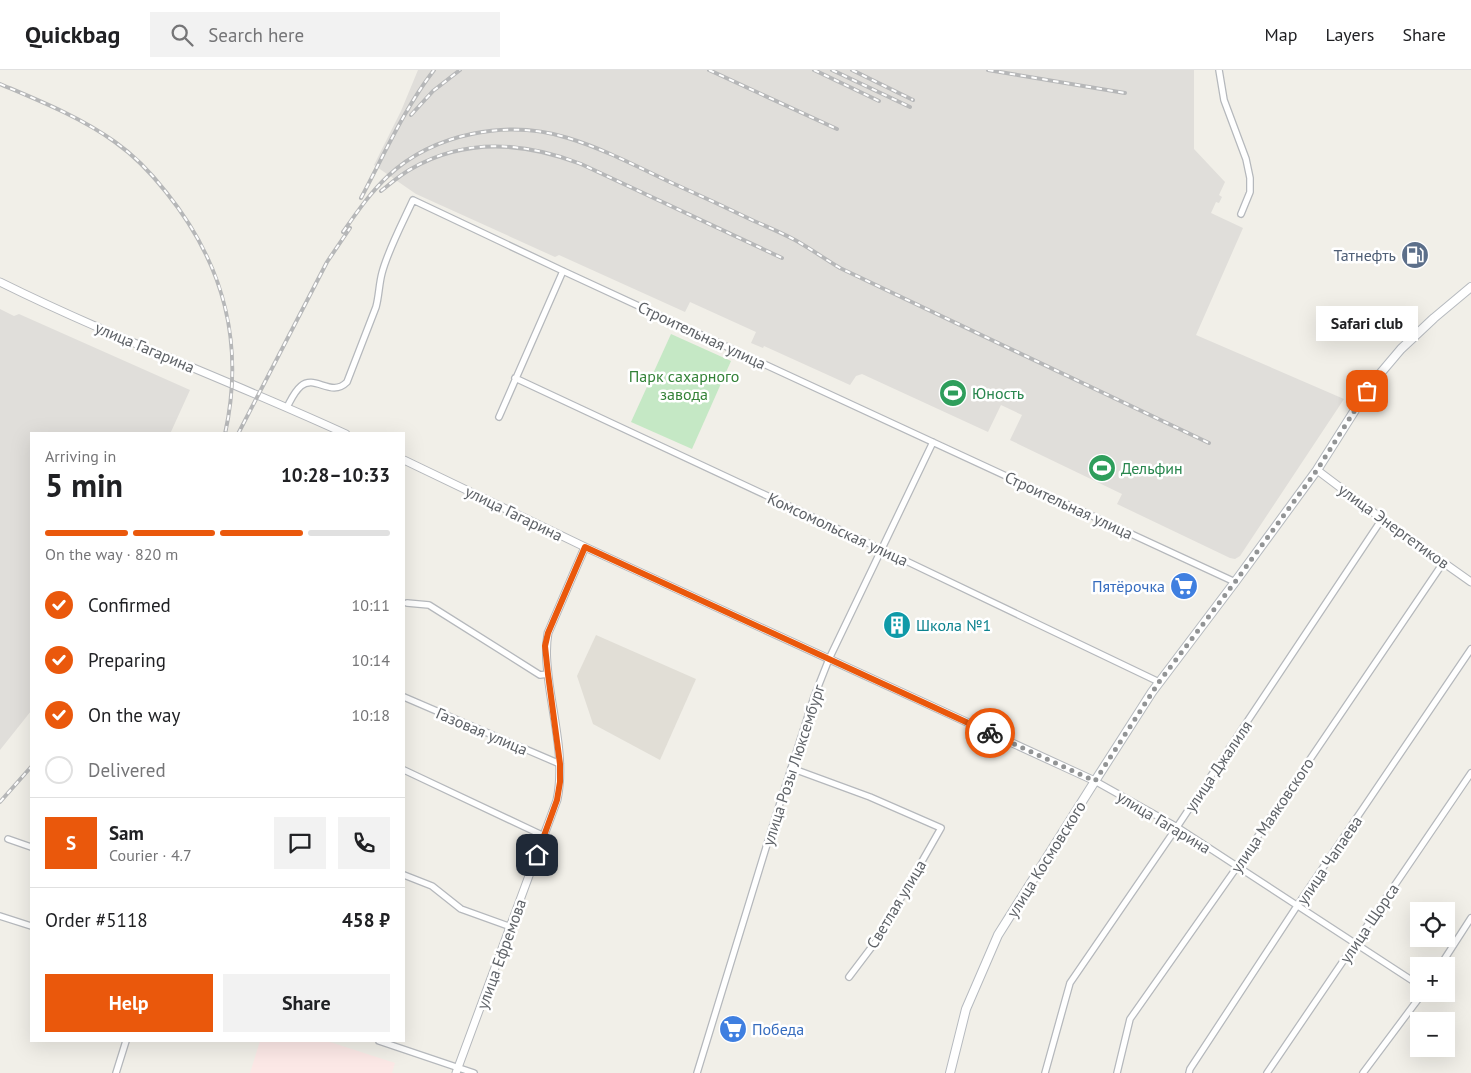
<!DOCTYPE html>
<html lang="en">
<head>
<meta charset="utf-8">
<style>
	:root { --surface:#fff; --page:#f2f2f2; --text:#202124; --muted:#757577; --line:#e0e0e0; --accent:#ea580c }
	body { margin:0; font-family:"PT Sans",sans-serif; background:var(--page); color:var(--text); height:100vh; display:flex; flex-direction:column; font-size:19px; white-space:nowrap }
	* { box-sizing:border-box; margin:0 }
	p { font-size:16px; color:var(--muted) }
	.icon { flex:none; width:28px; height:28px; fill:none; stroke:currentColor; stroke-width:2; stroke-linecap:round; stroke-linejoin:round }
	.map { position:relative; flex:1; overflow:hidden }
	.panel { position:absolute; left:30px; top:362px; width:375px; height:610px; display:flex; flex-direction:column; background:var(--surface); border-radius:0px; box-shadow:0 5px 20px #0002 }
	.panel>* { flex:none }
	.controls { position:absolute; left:1410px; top:832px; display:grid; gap:10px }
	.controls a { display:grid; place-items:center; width:45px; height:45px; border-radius:0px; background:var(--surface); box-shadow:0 5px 20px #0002; font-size:25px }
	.pin { position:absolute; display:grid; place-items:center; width:42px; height:42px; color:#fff; margin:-21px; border-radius:10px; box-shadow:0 2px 8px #0006 }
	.courier { position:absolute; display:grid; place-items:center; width:50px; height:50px; margin:-25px; border:4px solid #ea580c; border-radius:50%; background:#fff; color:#222; box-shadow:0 1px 6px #0007 }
	.bubble { position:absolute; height:35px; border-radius:0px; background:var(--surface); box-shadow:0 5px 20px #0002; font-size:16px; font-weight:800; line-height:35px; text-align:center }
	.headline em { font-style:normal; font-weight:800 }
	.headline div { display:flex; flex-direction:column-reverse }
	.headline { display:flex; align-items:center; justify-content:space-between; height:85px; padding:0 15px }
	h1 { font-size:32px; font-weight:800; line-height:38px }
	.bar { display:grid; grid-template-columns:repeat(4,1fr); gap:8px 5px; align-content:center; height:60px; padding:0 15px }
	.bar i { height:6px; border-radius:4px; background:var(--line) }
	.bar .active { background:var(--accent) }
	.bar p { grid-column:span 4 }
	.line { display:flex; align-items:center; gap:12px; padding:0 15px; border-top:1px solid var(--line) }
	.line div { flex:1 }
	.round { display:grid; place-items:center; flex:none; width:52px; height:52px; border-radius:0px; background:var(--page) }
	ol { padding:0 15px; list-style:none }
	li { display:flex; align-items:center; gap:15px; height:55px }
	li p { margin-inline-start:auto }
	li .icon { padding:5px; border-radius:50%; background:var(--accent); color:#fff; stroke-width:4 }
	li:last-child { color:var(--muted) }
	li i { width:28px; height:28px; border:2px solid var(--line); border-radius:50% }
	.button { display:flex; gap:10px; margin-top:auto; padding:10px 15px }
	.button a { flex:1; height:58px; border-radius:0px; background:var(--accent); color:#fff; font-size:20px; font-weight:800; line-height:58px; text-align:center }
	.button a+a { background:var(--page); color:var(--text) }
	header { display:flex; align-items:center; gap:30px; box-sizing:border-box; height:70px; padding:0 25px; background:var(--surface); border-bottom:1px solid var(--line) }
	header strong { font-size:24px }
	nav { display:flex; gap:28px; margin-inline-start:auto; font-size:18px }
	.search { width:350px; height:45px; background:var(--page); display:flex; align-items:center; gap:12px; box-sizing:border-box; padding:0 18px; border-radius:0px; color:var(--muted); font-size:19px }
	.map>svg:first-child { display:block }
	.industrial { fill:#e0deda }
	.education { fill:#e1ded6 }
	.medical { fill:#fce8e6 }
	.green { fill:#c5e8c5 }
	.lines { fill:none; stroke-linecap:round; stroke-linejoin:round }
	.minor-casing { stroke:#b5b8bc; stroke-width:8 }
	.tertiary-casing { stroke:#b5b8bc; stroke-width:9 }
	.secondary-casing { stroke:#b6babf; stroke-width:10 }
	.minor { stroke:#fff; stroke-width:5.5 }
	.tertiary { stroke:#fff; stroke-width:7 }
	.secondary { stroke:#fff; stroke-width:8 }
	.rail-casing { stroke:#b6b7b8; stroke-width:4 }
	.rail { stroke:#fff; stroke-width:2; stroke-dasharray:5.5; stroke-linecap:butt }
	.done { stroke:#929495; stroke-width:5; stroke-dasharray:0 9 }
	.route { stroke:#ea580c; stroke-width:6 }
	.labels { text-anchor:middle; stroke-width:5; stroke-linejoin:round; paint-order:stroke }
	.service-label { font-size:16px; fill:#4e5e75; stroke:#fff; text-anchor:end }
	.street-label { font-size:16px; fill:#5f6368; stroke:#fff }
	.park-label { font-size:16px; fill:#348238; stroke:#fff }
	.leisure-label { font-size:16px; fill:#27864d; stroke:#fff; text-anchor:start }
	.shop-label { font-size:16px; fill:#366cbe; stroke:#fff; text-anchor:end }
	.culture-label { font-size:16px; fill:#0d838f; stroke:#fff; text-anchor:start }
</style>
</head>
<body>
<header>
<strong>Quickbag</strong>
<div class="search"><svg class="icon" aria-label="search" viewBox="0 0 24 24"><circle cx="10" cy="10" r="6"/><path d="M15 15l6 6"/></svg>Search here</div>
<nav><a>Map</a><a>Layers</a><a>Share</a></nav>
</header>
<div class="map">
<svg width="1471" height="1003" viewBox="0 0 1471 1003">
	<rect width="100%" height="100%" fill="#f1efe8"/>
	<path class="industrial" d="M418,0H1194V79L1225,112L1219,125L1222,127L1219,133L1216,132L1211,143L1243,158L1196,265L1344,329L1240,486L1235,489L1230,488L1117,434L1122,424L1010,370L1022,345L1001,335L988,362L862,304L856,306L850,315L764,276L763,278L751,273L756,262L690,232L685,242L559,185L555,187L416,124L374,95L401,41Z
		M0,239L14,246L19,244L190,320L170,364H31V641L0,680Z"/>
	<path class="education" d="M596,565L696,609L660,690L593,654L577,606Z"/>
	<path class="medical" d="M260,971H327L395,993L392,1003H250Z"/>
	<path class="green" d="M671,264L731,291L692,379L631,352Z"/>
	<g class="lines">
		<g class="minor-casing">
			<path id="minor" d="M1219,0L1224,30L1246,89L1250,108V122L1241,144
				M515,308L881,479L1159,612
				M287,337C291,330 294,322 301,316C315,304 331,328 347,312L376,237C379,226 379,214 382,203C388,180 403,152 413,130L563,201L1235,512
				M499,347L563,201
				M407,533L429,535L540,605L548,604
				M404,627L560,694
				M791,698L870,727L941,758L877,870L849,907
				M404,700L544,766
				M1095,711L1177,757L1419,915
				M8,769L31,777
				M404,805L432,816L461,839L511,857
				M0,846L31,856
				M1440,896L1471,848
				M379,971L474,1003
				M116,1003L126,971
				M697,1003L772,758L814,627L829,589L933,372
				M1045,1003L1070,913L1177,757L1382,449
				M1117,1003L1130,949L1237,797L1443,493
				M1189,1003L1190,999L1297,836L1471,579
				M1267,1003L1471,703
				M1363,1003L1422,924"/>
		</g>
		<g class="tertiary-casing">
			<path id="tertiary" d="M0,212C113,268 231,311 346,364
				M404,390L585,477L1095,711
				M1317,400L1382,449L1471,512
				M456,1003L557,730C565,692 554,651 549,613C547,596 545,580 548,563L585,477"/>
		</g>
		<g class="secondary-casing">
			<path id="secondary" d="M950,1003L966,939L998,865L1095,711L1152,622L1235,512L1317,400L1367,321L1379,305L1401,279L1434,248L1471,217"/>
		</g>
		<use href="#minor" class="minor"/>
		<use href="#tertiary" class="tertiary"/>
		<use href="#secondary" class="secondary"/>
		<g class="rail-casing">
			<path id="rail" d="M709,0L837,59
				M814,0L879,31
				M832,0L910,37
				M852,0L913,30
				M988,0L1125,23
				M0,14C40,31 80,47 115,72C135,86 151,103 166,122C224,194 245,273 225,364
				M411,45L433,21L460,0
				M381,121C390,114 400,105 411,99C466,67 524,72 581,94L782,188
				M361,128C384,85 404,39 434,0
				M343,162C357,142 370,123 388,106C434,63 508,49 568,68C604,79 638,97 672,113C699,125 727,138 754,151C768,157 782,163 795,170C811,179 825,189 840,198L1209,373
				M238,364L327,192L350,158
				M0,732L31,697"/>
		</g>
		<use href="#rail" class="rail"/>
	</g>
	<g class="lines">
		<path class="done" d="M990,663L1095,711L1159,612L1235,512L1317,400L1367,321"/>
		<path class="route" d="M537,785L557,730L560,712V694L548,604L545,576L548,563L585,477L990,663"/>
	</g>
	<defs>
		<g id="fuel-disc" transform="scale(1.4375)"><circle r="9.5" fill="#5c6f8a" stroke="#fff"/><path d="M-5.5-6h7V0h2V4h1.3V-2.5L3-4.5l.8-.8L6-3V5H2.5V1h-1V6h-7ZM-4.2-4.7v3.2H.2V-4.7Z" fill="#fff"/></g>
		<g id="stadium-disc" transform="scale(1.4375)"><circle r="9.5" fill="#2e9e5b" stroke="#fff"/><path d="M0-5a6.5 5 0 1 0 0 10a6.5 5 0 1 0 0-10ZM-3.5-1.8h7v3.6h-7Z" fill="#fff"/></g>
		<g id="supermarket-disc" transform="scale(1.4375)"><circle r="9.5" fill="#3f7fe0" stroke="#fff"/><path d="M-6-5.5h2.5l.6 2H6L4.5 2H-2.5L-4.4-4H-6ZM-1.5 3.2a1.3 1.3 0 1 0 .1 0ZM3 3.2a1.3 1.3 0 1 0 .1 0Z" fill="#fff"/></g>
		<g id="building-disc" transform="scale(1.4375)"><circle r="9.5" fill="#0f9aa8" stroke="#fff"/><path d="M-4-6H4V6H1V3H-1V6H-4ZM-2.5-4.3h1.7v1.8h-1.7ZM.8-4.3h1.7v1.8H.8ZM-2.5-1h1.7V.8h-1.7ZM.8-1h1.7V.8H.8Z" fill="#fff"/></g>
	</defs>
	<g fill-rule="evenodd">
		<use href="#fuel-disc" x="1415" y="185"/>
		<use href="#stadium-disc" x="953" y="323"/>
		<use href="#stadium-disc" x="1102" y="398"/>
		<use href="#supermarket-disc" x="1184" y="516"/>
		<use href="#building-disc" x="897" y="555"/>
		<use href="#supermarket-disc" x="733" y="959"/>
	</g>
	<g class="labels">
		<g class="service-label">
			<text x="1396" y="191">Татнефть</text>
		</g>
		<g class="street-label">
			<text transform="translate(702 265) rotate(25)" y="6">Строительная улица</text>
			<text transform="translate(145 277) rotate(23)" y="6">улица Гагарина</text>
			<text transform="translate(1069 435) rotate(25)" y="6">Строительная улица</text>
			<text transform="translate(514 443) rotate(26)" y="6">улица Гагарина</text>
			<text transform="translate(1394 456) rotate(36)" y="6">улица Энергетиков</text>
			<text transform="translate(838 459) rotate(25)" y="6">Комсомольская улица</text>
			<text transform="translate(482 661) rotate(23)" y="6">Газовая улица</text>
			<text transform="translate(793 695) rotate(-72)" y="6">улица Розы Люксембург</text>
			<text transform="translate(1218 696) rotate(-56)" y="6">улица Джалиля</text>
			<text transform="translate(1272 745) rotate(-56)" y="6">улица Маяковского</text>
			<text transform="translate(1164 752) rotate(31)" y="6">улица Гагарина</text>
			<text transform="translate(1046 789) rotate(-58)" y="6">улица Космовского</text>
			<text transform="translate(1329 790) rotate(-56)" y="6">улица Чапаева</text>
			<text transform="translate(896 834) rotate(-59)" y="6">Светлая улица</text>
			<text transform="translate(1369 853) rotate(-56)" y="6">улица Щорса</text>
			<text transform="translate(501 884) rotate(-70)" y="6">улица Ефремова</text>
		</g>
		<g class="park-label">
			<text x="684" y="312">Парк сахарного<tspan x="684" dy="18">завода</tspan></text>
		</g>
		<g class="leisure-label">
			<text x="972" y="329">Юность</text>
			<text x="1121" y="404">Дельфин</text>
		</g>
		<g class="shop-label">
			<text x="1165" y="522">Пятёрочка</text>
			<text x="752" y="965" text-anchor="start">Победа</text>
		</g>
		<g class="culture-label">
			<text x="916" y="561">Школа №1</text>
		</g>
	</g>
</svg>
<div class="controls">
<a><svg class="icon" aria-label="locate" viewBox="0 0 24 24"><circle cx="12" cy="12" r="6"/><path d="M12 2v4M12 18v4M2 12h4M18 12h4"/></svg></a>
<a>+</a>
<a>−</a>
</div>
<div class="pin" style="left:1367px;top:321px;background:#ea580c"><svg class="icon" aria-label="bag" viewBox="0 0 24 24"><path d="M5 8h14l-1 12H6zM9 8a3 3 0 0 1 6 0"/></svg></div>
<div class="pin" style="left:537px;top:785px;background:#1f2937"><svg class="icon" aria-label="home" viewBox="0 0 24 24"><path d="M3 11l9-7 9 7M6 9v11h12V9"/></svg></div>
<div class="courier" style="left:990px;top:663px"><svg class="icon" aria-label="bike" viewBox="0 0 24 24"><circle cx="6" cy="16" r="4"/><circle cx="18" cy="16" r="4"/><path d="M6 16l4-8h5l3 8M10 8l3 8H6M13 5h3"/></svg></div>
<div class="bubble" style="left:1316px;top:236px;width:102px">Safari club</div>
<section class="panel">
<div class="headline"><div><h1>5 min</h1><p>Arriving in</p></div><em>10:28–10:33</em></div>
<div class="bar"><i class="active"></i><i class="active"></i><i class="active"></i><i></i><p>On the way · 820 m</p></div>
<ol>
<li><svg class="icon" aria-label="check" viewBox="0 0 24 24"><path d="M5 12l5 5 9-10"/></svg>Confirmed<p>10:11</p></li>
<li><svg class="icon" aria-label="check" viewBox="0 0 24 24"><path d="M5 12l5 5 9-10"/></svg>Preparing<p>10:14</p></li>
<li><svg class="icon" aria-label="check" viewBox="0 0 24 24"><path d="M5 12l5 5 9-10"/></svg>On the way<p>10:18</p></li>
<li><i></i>Delivered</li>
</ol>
<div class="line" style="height:90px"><b class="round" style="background:var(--accent);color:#fff">S</b><div><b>Sam</b><p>Courier · 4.7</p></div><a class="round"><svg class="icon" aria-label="chat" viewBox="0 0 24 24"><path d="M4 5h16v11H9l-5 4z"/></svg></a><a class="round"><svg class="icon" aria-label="phone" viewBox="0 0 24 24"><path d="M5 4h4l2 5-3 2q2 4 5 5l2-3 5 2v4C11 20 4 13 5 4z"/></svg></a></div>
<div class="line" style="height:65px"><div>Order #5118</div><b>458 ₽</b></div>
<div class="button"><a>Help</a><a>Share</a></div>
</section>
</div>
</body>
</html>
